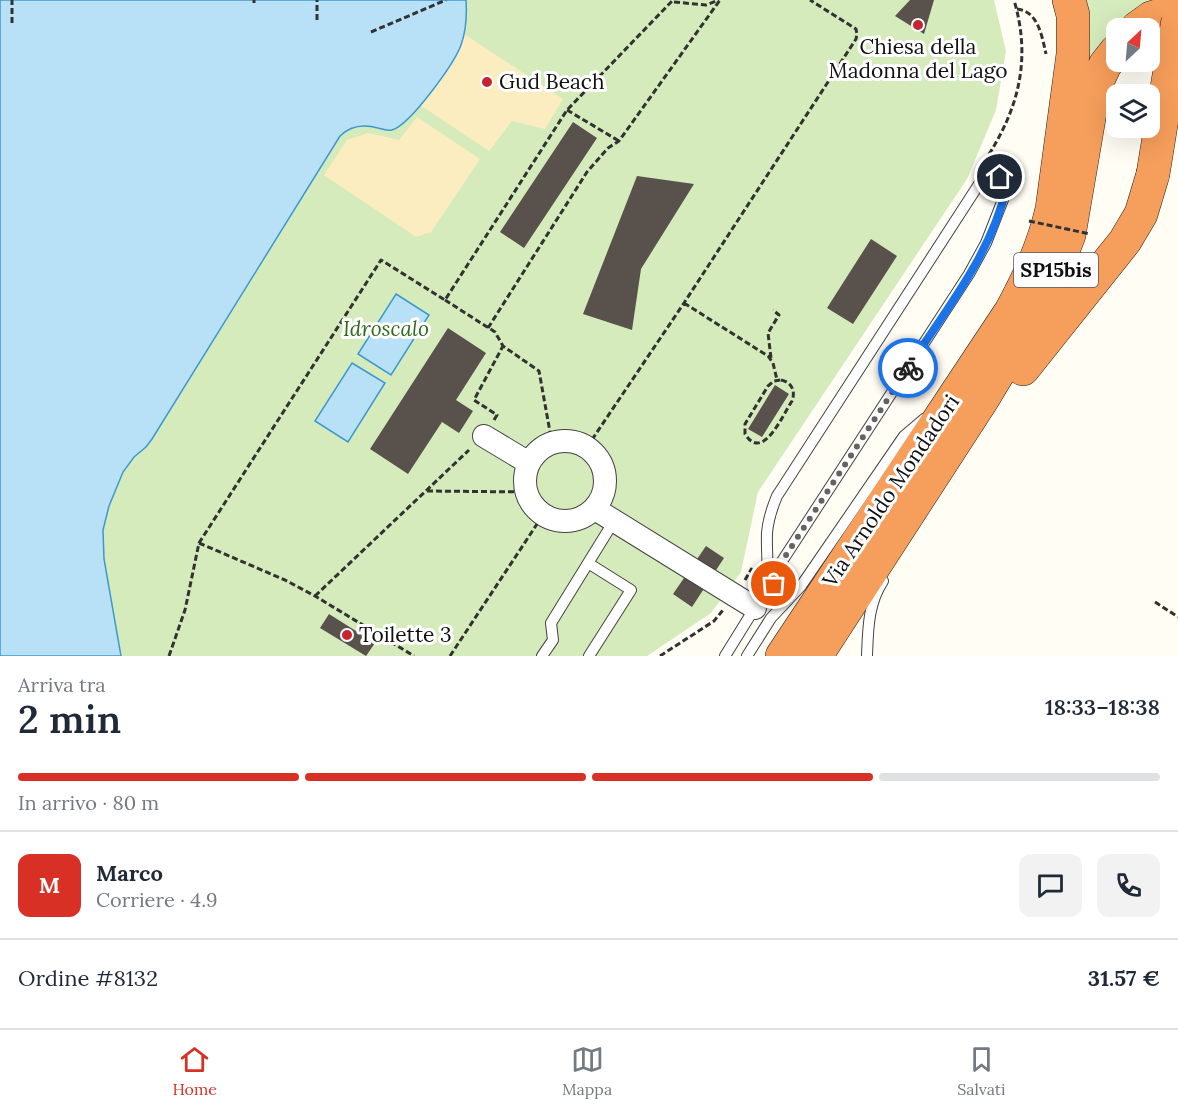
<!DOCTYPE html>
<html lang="it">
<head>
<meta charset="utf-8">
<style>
	:root { --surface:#fff; --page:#f2f2f3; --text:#1f2937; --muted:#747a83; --line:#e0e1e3; --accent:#d93025 }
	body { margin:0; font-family:Lora,serif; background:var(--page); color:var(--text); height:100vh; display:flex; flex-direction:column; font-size:22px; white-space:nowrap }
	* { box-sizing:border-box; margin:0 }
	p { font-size:20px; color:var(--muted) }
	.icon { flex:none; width:33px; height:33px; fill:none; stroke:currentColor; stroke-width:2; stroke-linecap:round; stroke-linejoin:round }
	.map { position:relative; height:656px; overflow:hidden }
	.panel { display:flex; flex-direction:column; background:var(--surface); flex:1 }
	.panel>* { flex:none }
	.needle { width:39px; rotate:26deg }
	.buttons { position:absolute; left:1106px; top:18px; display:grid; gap:12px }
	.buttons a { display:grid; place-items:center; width:54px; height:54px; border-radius:12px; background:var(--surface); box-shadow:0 6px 24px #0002; font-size:30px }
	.pin { position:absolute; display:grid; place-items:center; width:51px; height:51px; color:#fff; margin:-26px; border:3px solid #fff; border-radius:50%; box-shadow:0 2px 6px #0007 }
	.courier { position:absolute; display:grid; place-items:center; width:60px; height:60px; margin:-30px; border:4px solid #1a73e8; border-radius:50%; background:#fff; color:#222; box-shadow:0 2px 8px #0007 }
	.head em { font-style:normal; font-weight:600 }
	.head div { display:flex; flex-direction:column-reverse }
	.head { display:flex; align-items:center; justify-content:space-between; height:102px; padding:0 18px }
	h1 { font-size:39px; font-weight:600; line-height:45px }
	.bar { display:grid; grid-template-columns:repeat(4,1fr); gap:9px 6px; align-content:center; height:72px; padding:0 18px }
	.bar i { height:8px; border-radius:4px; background:var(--line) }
	.bar .active { background:var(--accent) }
	.bar p { grid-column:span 4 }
	.line { display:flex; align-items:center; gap:15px; padding:0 18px; border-top:2px solid var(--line) }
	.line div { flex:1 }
	.round { display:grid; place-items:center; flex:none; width:63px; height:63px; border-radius:12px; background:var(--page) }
	.tabs { display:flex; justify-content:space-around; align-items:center; height:84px; border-top:2px solid var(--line); background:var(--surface); font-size:16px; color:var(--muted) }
	.tabs a { display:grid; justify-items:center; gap:3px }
	.tabs .active { color:var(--accent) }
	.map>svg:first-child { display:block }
	.green { fill:#d5ebbc }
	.sand { fill:#fbedc0 }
	.water { fill:#b8e1f7; stroke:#3d98cf; stroke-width:1.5 }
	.building { fill:#59514c }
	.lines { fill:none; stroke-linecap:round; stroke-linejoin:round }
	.lane-casing { stroke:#434343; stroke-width:12 }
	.street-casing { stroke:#434343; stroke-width:24 }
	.highway-casing { stroke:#212121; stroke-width:34 }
	.path { stroke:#323232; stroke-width:3; stroke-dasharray:6 3; stroke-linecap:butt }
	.lane { stroke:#fff; stroke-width:10 }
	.street { stroke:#fff; stroke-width:22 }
	.highway { stroke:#f69e5b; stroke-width:33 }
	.highway-bridge-casing { stroke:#212121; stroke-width:34; stroke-linecap:butt }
	.path-bridge { stroke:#323232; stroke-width:3; stroke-dasharray:6 3; stroke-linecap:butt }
	.highway-bridge { stroke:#f69e5b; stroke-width:33 }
	.done { stroke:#646360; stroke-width:6; stroke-dasharray:0 10.8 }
	.route { stroke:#1a73e8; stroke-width:8 }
	.poi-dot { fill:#c42530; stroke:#fff; stroke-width:2 }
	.labels { text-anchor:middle; stroke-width:6; stroke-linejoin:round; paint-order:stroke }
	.shield { fill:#fff; stroke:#585858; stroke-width:1.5 }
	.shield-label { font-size:20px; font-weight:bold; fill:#101010 }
	.poi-label { font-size:21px; fill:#101010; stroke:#fff; text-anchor:start }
	.park-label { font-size:21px; font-style:italic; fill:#306a1e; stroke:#fff }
	.street-label { font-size:21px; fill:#101010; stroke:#fff }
</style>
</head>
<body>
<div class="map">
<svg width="1178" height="656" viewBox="0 0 1178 656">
	<rect width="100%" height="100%" fill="#fffdf4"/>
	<path class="green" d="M0,0H994L1006,51L996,110L967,179L758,492L741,572L711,613L647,656H0Z
		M1084,0H1166L1126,28H1116V40L1088,82Z"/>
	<path class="sand" d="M464,34L563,99L545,129L512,121L489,151L420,105L451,65Z
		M417,117L480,159L431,232L416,237L324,175L347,140L368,133L399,140Z"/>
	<path class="water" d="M0,0H466C467,15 466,31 461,45C454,64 410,125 392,130C387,131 383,129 378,128C364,124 350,126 340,136L152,439L146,447L134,457L123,472L109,506L103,530L104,559L121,656H0Z
		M396,294L429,315L391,375L358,354Z
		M352,363L385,383L348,442L315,421Z"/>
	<path class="building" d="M910,0H934L924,34L895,16Z
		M573,122L597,138L524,248L500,232Z
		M637,176L694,184L641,269L632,330L583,314Z
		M871,239L897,256L853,324L827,308Z
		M448,328L486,353L456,400L473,411L459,433L442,422L408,474L370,449Z
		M775,385L789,394L762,437L748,429Z
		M706,546L724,558L692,607L673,594Z
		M329,614L375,643L366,656L320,628Z"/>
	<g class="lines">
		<g class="lane-casing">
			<path id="lane" d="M588,563L631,590L589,656
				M761,598C771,577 766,555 767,533C768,520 772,508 777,496L983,178L995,175L1000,177L1006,189L1004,197L986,243L969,274L775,572L774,584L783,591
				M542,656L553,640L551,623L614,521
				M725,656L761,598L786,590
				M747,656L771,618L801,586L904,436L924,419
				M867,656C868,629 868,604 883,581"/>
		</g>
		<g class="street-casing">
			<path id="street" d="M484,436L529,463
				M525 481a40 40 0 1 1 80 0a40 40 0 1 1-80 0Z
				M595,509L755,608"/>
		</g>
		<g class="highway-casing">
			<path id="highway" d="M1137,28L1151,18L1178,9
				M1023,369L1125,241L1141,214L1153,174
				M782,656L1011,311C1028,280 1044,244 1052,209L1073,54V15L1069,0
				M816,656L982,400L1047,292L1069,235L1094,89L1105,65L1116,51"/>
		</g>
		<path class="path" d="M674,2L706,5L719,0
			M254,3V0
			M1017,9C1038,11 1042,36 1046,54
			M317,20V0
			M12,23V0
			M371,32L446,0
			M567,110L619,141
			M984,162C1018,111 1032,61 1014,0
			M445,300L495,332L503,346L539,371L552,443
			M684,303L768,356L773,363L777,380
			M488,328L587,172L608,148L619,141L720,0
			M771,358L768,333L779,315L773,310
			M781,380C791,382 796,390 792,401C783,414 763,463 745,434V424L768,386L774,381Z
			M494,420L497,415L474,400L503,346
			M587,447L684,303L856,39L857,34L856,29L810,0
			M427,491L527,492
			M199,543L285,580L315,596L414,656
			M745,580L752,568
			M315,596L469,450
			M1155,602L1178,617
			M169,656L185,610L199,543L381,260L445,300L567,110L673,0
			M450,656L543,515
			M660,656L714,621L723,610"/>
		<use href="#lane" class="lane"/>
		<use href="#street" class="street"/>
		<use href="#highway" class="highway"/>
		<g class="highway-bridge-casing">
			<path id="highway-bridge" d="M1153,174L1178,20"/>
		</g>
		<path class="path-bridge" d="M1029,221L1090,234"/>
		<use href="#highway-bridge" class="highway-bridge"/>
	</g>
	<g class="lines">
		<path class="done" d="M774,584L775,572L908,368"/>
		<path class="route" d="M908,368C944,312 991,255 1006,189L1000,177"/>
	</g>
	<g class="poi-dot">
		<circle cx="918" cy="25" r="6"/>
		<circle cx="487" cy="82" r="6"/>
		<circle cx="347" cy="635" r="6"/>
	</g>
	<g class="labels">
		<rect class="shield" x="1014" y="253" width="84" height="34" rx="4.5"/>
		<g class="shield-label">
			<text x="1056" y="277">SP15bis</text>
		</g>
		<g class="poi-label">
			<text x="918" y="54" text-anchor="middle">Chiesa della<tspan x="918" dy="24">Madonna del Lago</tspan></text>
			<text x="499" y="89">Gud Beach</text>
			<text x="359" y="642">Toilette 3</text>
		</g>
		<g class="park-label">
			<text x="386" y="336">Idroscalo</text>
		</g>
		<g class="street-label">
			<text transform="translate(891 491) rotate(-56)" y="7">Via Arnoldo Mondadori</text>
		</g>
	</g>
</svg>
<div class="buttons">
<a><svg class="needle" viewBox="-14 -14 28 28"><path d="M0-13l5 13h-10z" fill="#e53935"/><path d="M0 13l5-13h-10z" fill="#747a83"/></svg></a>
<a><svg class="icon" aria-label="layers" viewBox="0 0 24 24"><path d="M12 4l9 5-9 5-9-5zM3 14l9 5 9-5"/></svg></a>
</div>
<div class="pin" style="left:774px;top:584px;background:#ea580c"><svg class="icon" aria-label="bag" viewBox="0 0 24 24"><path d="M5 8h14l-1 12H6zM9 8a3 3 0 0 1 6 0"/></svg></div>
<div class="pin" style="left:1000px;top:177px;background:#1f2937"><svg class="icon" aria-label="home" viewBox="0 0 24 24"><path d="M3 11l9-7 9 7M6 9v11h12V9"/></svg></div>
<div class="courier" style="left:908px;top:368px"><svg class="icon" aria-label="bike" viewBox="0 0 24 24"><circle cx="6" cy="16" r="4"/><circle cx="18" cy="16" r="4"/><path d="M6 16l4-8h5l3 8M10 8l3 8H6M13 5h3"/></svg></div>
</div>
<section class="panel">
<div class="head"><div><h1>2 min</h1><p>Arriva tra</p></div><em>18:33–18:38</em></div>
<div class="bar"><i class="active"></i><i class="active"></i><i class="active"></i><i></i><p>In arrivo · 80 m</p></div>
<div class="line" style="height:108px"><b class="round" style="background:var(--accent);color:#fff">M</b><div><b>Marco</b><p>Corriere · 4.9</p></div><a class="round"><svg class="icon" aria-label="chat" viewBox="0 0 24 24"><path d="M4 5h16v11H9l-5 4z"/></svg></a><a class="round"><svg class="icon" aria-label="phone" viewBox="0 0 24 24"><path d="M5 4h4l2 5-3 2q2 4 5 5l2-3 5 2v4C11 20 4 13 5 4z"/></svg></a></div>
<div class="line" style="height:78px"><div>Ordine #8132</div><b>31.57 €</b></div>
</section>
<nav class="tabs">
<a class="active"><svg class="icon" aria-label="home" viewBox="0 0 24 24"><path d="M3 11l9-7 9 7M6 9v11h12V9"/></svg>Home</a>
<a><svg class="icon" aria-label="map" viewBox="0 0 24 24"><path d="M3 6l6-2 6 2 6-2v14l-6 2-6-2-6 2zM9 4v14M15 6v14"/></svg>Mappa</a>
<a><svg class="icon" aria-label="saved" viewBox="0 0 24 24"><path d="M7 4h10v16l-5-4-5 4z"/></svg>Salvati</a>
</nav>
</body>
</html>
